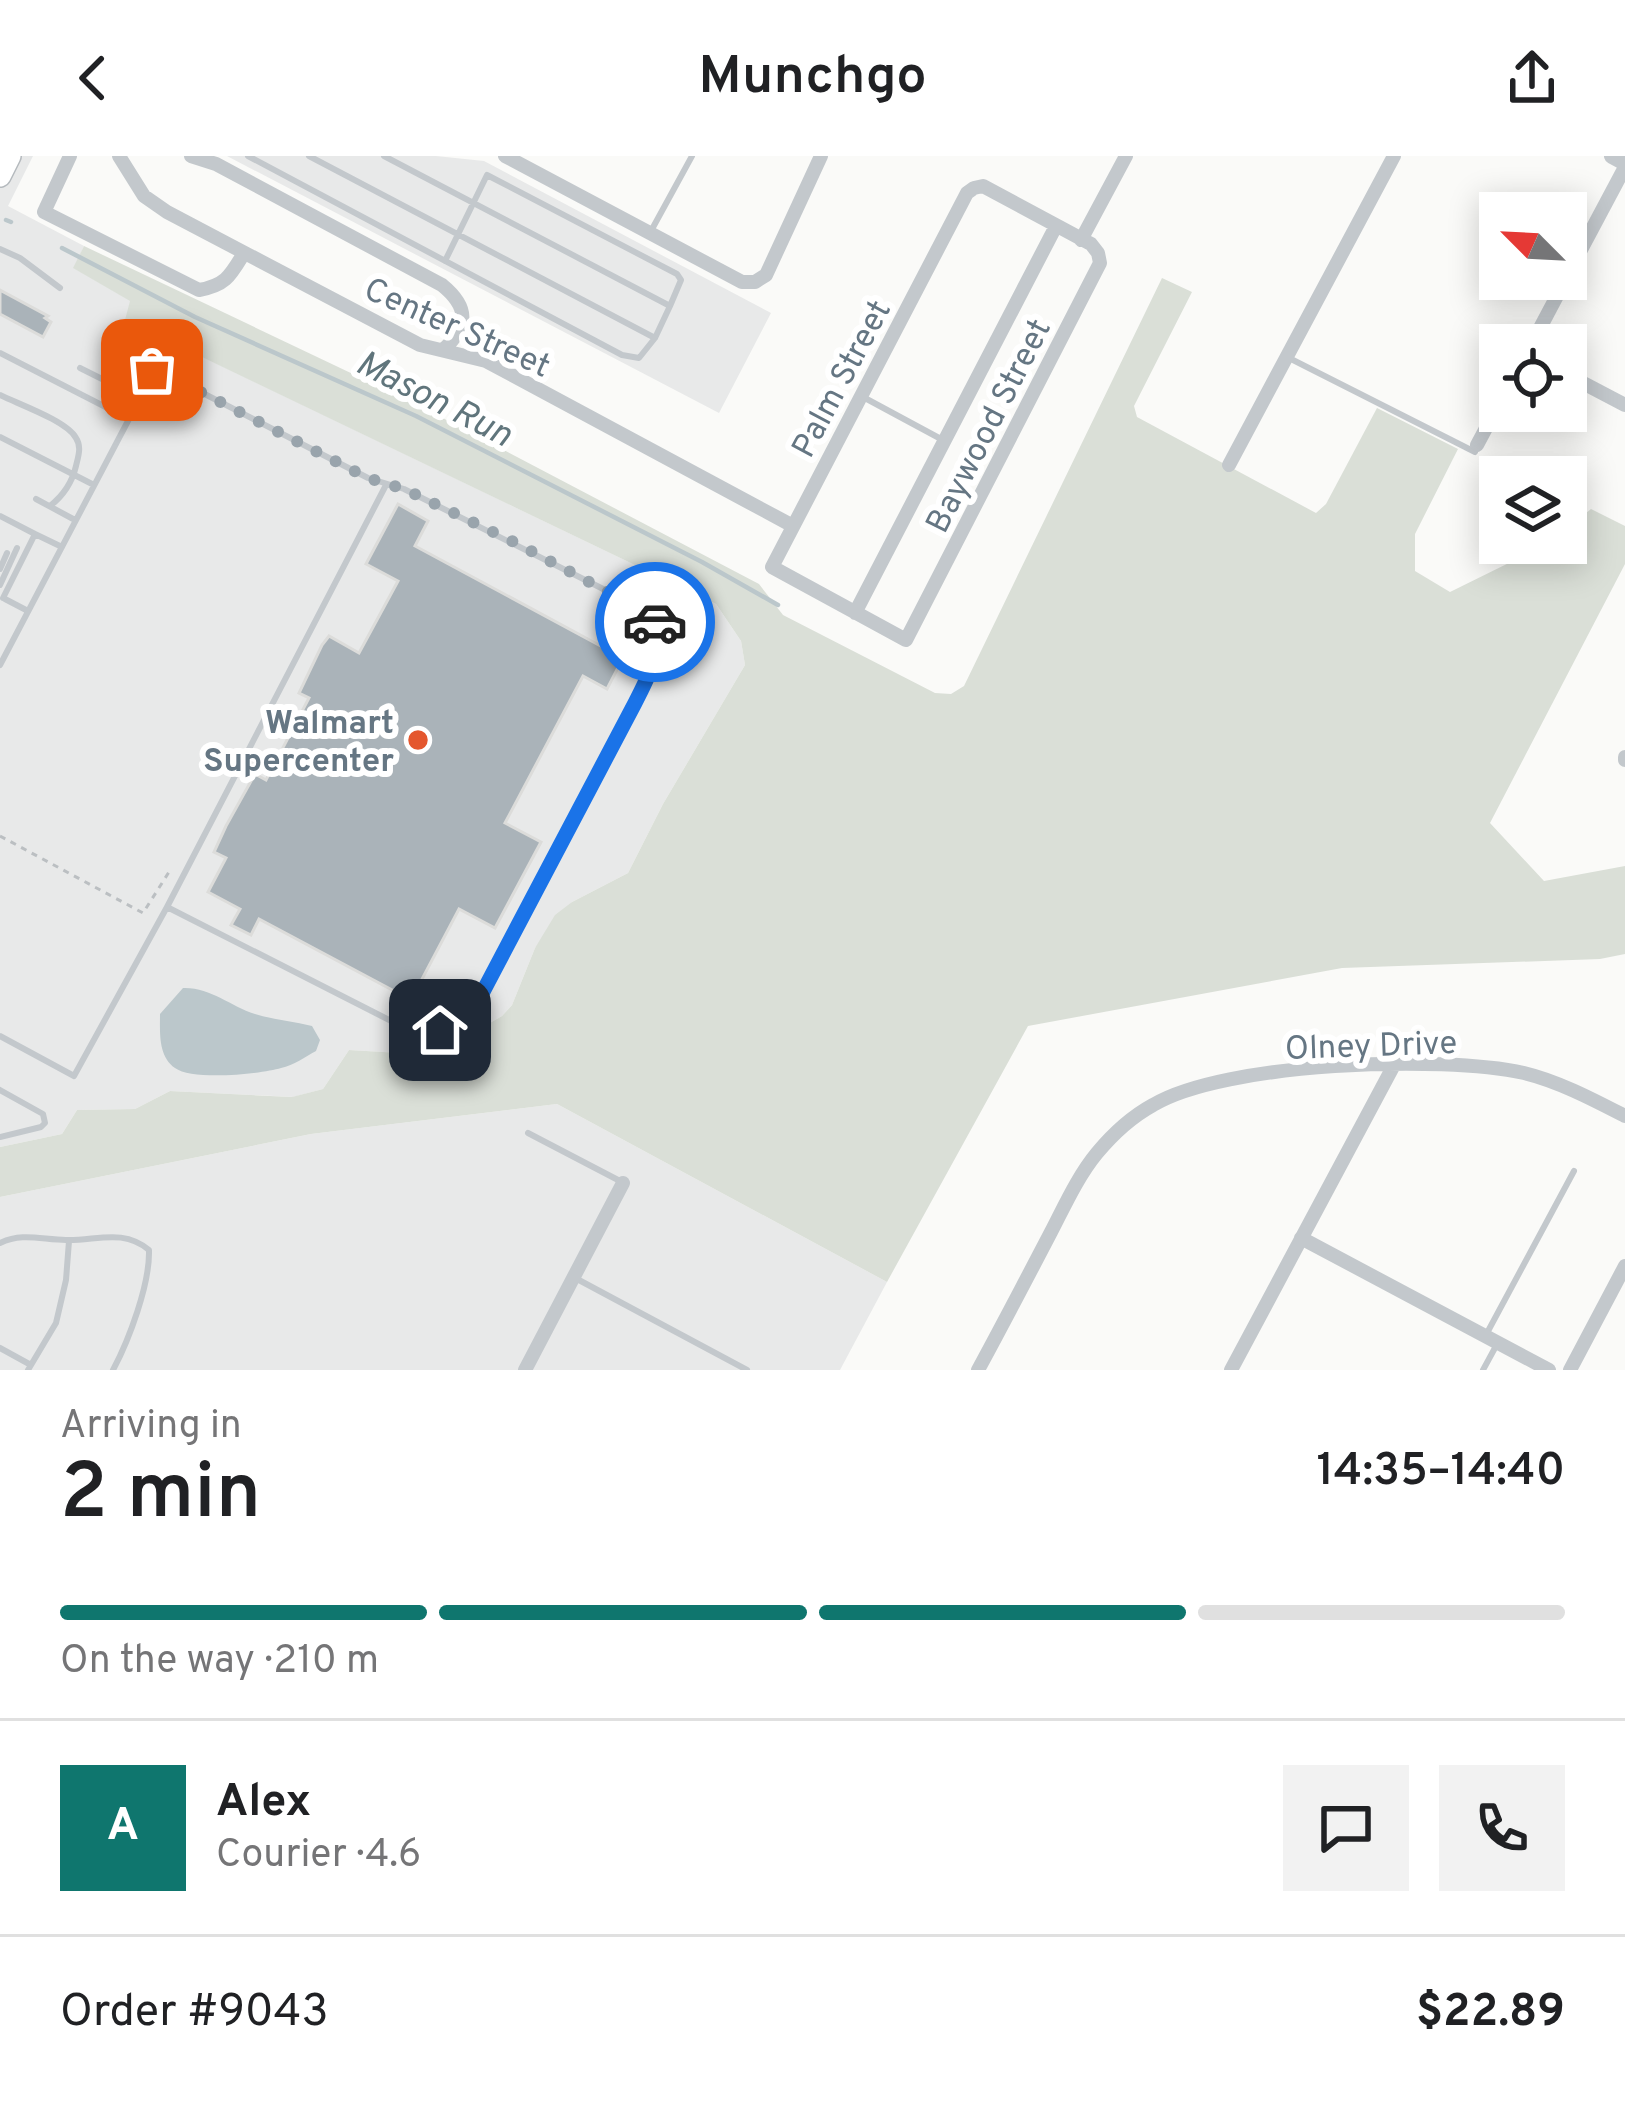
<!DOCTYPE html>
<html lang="en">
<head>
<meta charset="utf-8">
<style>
	:root { --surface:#fff; --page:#f2f2f2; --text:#202124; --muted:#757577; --line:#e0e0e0; --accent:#0f766e }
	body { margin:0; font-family:Overpass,sans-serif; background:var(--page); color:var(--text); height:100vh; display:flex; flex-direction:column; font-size:45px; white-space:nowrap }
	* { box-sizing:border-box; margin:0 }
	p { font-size:39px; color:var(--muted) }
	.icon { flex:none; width:66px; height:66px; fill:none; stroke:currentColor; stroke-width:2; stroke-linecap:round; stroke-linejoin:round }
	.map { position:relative; height:1214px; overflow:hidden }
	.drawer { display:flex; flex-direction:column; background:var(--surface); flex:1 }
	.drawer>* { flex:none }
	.needle { width:78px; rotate:294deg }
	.fabs { position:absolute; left:1479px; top:36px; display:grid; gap:24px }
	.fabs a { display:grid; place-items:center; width:108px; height:108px; border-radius:0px; background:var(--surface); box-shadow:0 6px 30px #0003; font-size:60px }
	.pin { position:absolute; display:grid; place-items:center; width:102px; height:102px; color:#fff; margin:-51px; border-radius:24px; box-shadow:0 6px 18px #0006 }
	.courier { position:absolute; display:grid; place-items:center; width:120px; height:120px; margin:-60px; border:9px solid #1a73e8; border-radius:50%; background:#fff; color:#222; box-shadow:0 3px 15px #0007 }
	.head em { font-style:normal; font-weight:600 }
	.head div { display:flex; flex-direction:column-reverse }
	.head { display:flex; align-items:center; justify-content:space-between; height:204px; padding:0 60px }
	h1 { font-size:78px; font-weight:600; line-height:90px }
	.bar { display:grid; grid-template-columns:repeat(4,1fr); gap:18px 12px; align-content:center; height:144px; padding:0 60px }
	.bar i { height:15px; border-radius:9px; background:var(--line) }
	.bar .selected { background:var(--accent) }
	.bar p { grid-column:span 4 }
	.line { display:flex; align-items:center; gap:30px; padding:0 60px; border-top:3px solid var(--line) }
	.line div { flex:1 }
	.round { display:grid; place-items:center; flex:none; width:126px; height:126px; border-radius:0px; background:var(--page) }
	header { display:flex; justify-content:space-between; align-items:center; height:156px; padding:0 60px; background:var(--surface); font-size:54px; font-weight:600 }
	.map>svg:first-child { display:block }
	.built { fill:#e8e9e9 }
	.green { fill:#dadfd7 }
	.water { fill:#bbc7cb }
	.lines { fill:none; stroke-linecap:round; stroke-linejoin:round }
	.stream { stroke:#bbc7cb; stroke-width:4.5 }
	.building { fill:#aab3b9; stroke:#dcdcda; stroke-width:3 }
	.primary-casing { stroke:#b5babe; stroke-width:24 }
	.path { stroke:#bbbfc2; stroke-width:3; stroke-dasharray:6 6; stroke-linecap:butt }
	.service { stroke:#c3c8cc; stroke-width:6 }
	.minor { stroke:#c3c8cc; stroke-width:14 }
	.tertiary { stroke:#c3c8cc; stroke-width:16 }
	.primary { stroke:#fff; stroke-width:21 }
	.done { stroke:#99a4ac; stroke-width:12; stroke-dasharray:0 21.6 }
	.route { stroke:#1a73e8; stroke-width:15 }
	.poi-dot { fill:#e4572e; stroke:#fff; stroke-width:4.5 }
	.labels { text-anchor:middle; stroke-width:12; stroke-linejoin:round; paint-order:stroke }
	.street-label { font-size:33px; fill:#657683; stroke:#fff }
	.poi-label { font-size:33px; font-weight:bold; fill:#657683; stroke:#fff; text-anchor:end }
	.water-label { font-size:36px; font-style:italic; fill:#60757c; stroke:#fff }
</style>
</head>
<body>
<header><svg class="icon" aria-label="back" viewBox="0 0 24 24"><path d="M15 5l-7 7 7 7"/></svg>Munchgo<svg class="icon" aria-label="share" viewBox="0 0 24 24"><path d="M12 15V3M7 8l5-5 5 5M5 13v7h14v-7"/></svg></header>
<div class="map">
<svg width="1625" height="1214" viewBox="0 0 1625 1214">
	<rect width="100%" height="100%" fill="#fafaf8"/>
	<path class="built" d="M0,0H33L8,50L84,90L74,112L131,145L126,164L716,448L741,485L745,509L663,648L628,717L572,746L535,792L512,849L502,860L448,891L418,898L349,894L323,933L293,941L170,935L135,953L77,954L62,978L0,991Z
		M227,0H436L484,5L771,157L719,257Z
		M557,948L887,1126L840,1214H0V1041L311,978Z"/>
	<path class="green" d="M84,90L416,248L759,428L783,459L935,537L951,538L964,530L1162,122L1192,136L1134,250L1137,261L1316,357L1326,348L1377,252L1458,293L1415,378V415L1450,436L1549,387H1566V373L1591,353L1625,370V408L1490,667L1544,725L1625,710V798L1600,803L1342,812L1028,870L887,1126L557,948L311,978L0,1041V991L62,978L77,954L135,953L170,935L292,941L323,933L349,894L418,898L448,891L502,860L512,849L535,792L555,759L572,746L628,717L663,648L745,509L741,485L716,448L125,164L130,145L73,112Z"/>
	<path class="water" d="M183,832C210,831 230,850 255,858C274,864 293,865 312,870L320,884L316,895C305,901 294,909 281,912C261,918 192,925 175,912C158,900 160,877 160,858Z"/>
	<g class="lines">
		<path class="stream" d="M6,64L11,66
			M62,92L195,161L416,260L702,406L778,449"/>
	</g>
	<path class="building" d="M0,134L48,160L45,162L51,166L43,181L0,158Z
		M398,348L428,365L415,390L623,502L607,533L583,520L505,667L541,686L495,772L459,753L411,844L259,763L251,779L231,769L240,753L208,736L226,702L214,696L226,670L255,618L266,624L309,542L299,537L322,489L329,480L359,497L398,425L366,408Z"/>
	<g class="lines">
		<g class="primary-casing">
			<path id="primary" d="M0,20L10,0"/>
		</g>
		<path class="path" d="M0,680L143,757L169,716L172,718"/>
		<path class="service" d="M248,0L622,199L639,202L655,182L670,150L384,0
			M309,0L655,182
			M651,75L692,0
			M0,93L20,102L60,132
			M445,105L487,19L677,118L681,124L670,150
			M0,197L129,263C151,238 156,226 191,231L368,322L404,333L631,447C677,473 654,510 635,547L476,849C451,875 438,874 403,871L167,751L74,920L0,880
			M1291,203L1475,296
			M80,212L102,223C108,219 112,213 116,208C137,187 152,212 157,232
			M0,239C18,248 67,265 76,282C82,291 78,301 76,310C72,327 64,339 50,350
			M863,241L941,283
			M0,281L94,329
			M36,343L75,364
			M0,360L35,378L3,442
			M35,378L62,391
			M0,413L7,397
			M0,429L17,392
			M5,443L28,455
			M0,509L129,263
			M167,751L386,329
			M0,934L43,958L45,967L41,971L0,981
			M528,977L620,1025
			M0,1087C22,1076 43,1084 66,1084C96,1085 123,1072 149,1094C150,1128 129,1184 113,1214
			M577,1123L747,1214
			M1487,1177L1574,1015
			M0,1192L31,1209
			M28,1214L56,1167L66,1124L69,1085
			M1483,1214L1496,1190"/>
		<path class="minor" d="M70,0L44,56L199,134C226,129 230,120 244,97
			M119,0L144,40L167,56L420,189L486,205L793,370
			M191,0L216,8L442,129C469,151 469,170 443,194
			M505,0L742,126H755L766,119L821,0
			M983,30L1091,88L1098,97L1100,107L906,484L772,411L967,37L974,32Z
			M1081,84L1126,0
			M1566,122L1625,11
			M1531,189L1566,123
			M1566,218L1625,249
			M1477,289L1500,246
			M1229,309L1394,0
			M855,457L1056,70
			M1625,601V604
			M1301,1082L1549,1214
			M525,1214L623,1027
			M978,1214C1003,1168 1027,1122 1051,1076C1065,1049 1078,1020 1097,997C1112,979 1133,960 1153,949C1225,906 1442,899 1524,917C1558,925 1594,944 1625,960
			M1231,1214L1394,909
			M1570,1214L1625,1110"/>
		<path class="tertiary" d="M1612,0L1625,7"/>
		<use href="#primary" class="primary"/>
	</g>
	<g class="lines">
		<path class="done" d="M152,214L157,232L175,228L191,231L368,322L404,333L516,387L644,455L655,466"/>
		<path class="route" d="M440,874L463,862L476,849L635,547C648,521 663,495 655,466"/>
	</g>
	<circle class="poi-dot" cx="418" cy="584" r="12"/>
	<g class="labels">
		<g class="street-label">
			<text transform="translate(458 170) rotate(24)" y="12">Center Street</text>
			<text transform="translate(840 222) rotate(-62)" y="12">Palm Street</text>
			<text transform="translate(987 269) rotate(-63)" y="12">Baywood Street</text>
			<text transform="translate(1371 888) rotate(-2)" y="12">Olney Drive</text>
		</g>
		<g class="poi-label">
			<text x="394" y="577">Walmart<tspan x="394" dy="38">Supercenter</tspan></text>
		</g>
		<g class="water-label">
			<text transform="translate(435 241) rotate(27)" y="13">Mason Run</text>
		</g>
	</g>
</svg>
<div class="fabs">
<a><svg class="needle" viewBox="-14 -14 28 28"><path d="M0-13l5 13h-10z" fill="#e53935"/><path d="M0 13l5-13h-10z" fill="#757577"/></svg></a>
<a><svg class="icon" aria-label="locate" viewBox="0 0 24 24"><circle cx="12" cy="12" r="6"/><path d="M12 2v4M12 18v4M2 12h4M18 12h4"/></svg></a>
<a><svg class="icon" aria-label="layers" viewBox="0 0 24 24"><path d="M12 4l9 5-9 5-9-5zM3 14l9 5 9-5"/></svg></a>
</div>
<div class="pin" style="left:152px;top:214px;background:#ea580c"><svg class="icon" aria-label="bag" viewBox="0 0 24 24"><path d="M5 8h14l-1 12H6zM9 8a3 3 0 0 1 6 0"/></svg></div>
<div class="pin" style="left:440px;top:874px;background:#1f2937"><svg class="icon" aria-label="home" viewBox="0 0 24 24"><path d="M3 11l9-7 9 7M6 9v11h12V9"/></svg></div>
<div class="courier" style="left:655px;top:466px"><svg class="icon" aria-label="car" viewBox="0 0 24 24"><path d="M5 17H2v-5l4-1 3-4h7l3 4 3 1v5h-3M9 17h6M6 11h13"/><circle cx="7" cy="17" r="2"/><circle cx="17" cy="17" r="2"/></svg></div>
</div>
<section class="drawer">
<div class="head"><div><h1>2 min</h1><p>Arriving in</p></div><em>14:35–14:40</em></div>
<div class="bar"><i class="selected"></i><i class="selected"></i><i class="selected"></i><i></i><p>On the way · 210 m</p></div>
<div class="line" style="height:216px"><b class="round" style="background:var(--accent);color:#fff">A</b><div><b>Alex</b><p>Courier · 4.6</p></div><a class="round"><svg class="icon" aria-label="chat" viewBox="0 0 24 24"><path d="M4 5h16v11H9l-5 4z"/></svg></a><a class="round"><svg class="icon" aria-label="phone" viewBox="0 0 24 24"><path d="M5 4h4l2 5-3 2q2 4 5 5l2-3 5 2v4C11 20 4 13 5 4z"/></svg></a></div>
<div class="line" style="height:156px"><div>Order #9043</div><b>$22.89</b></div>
</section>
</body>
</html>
